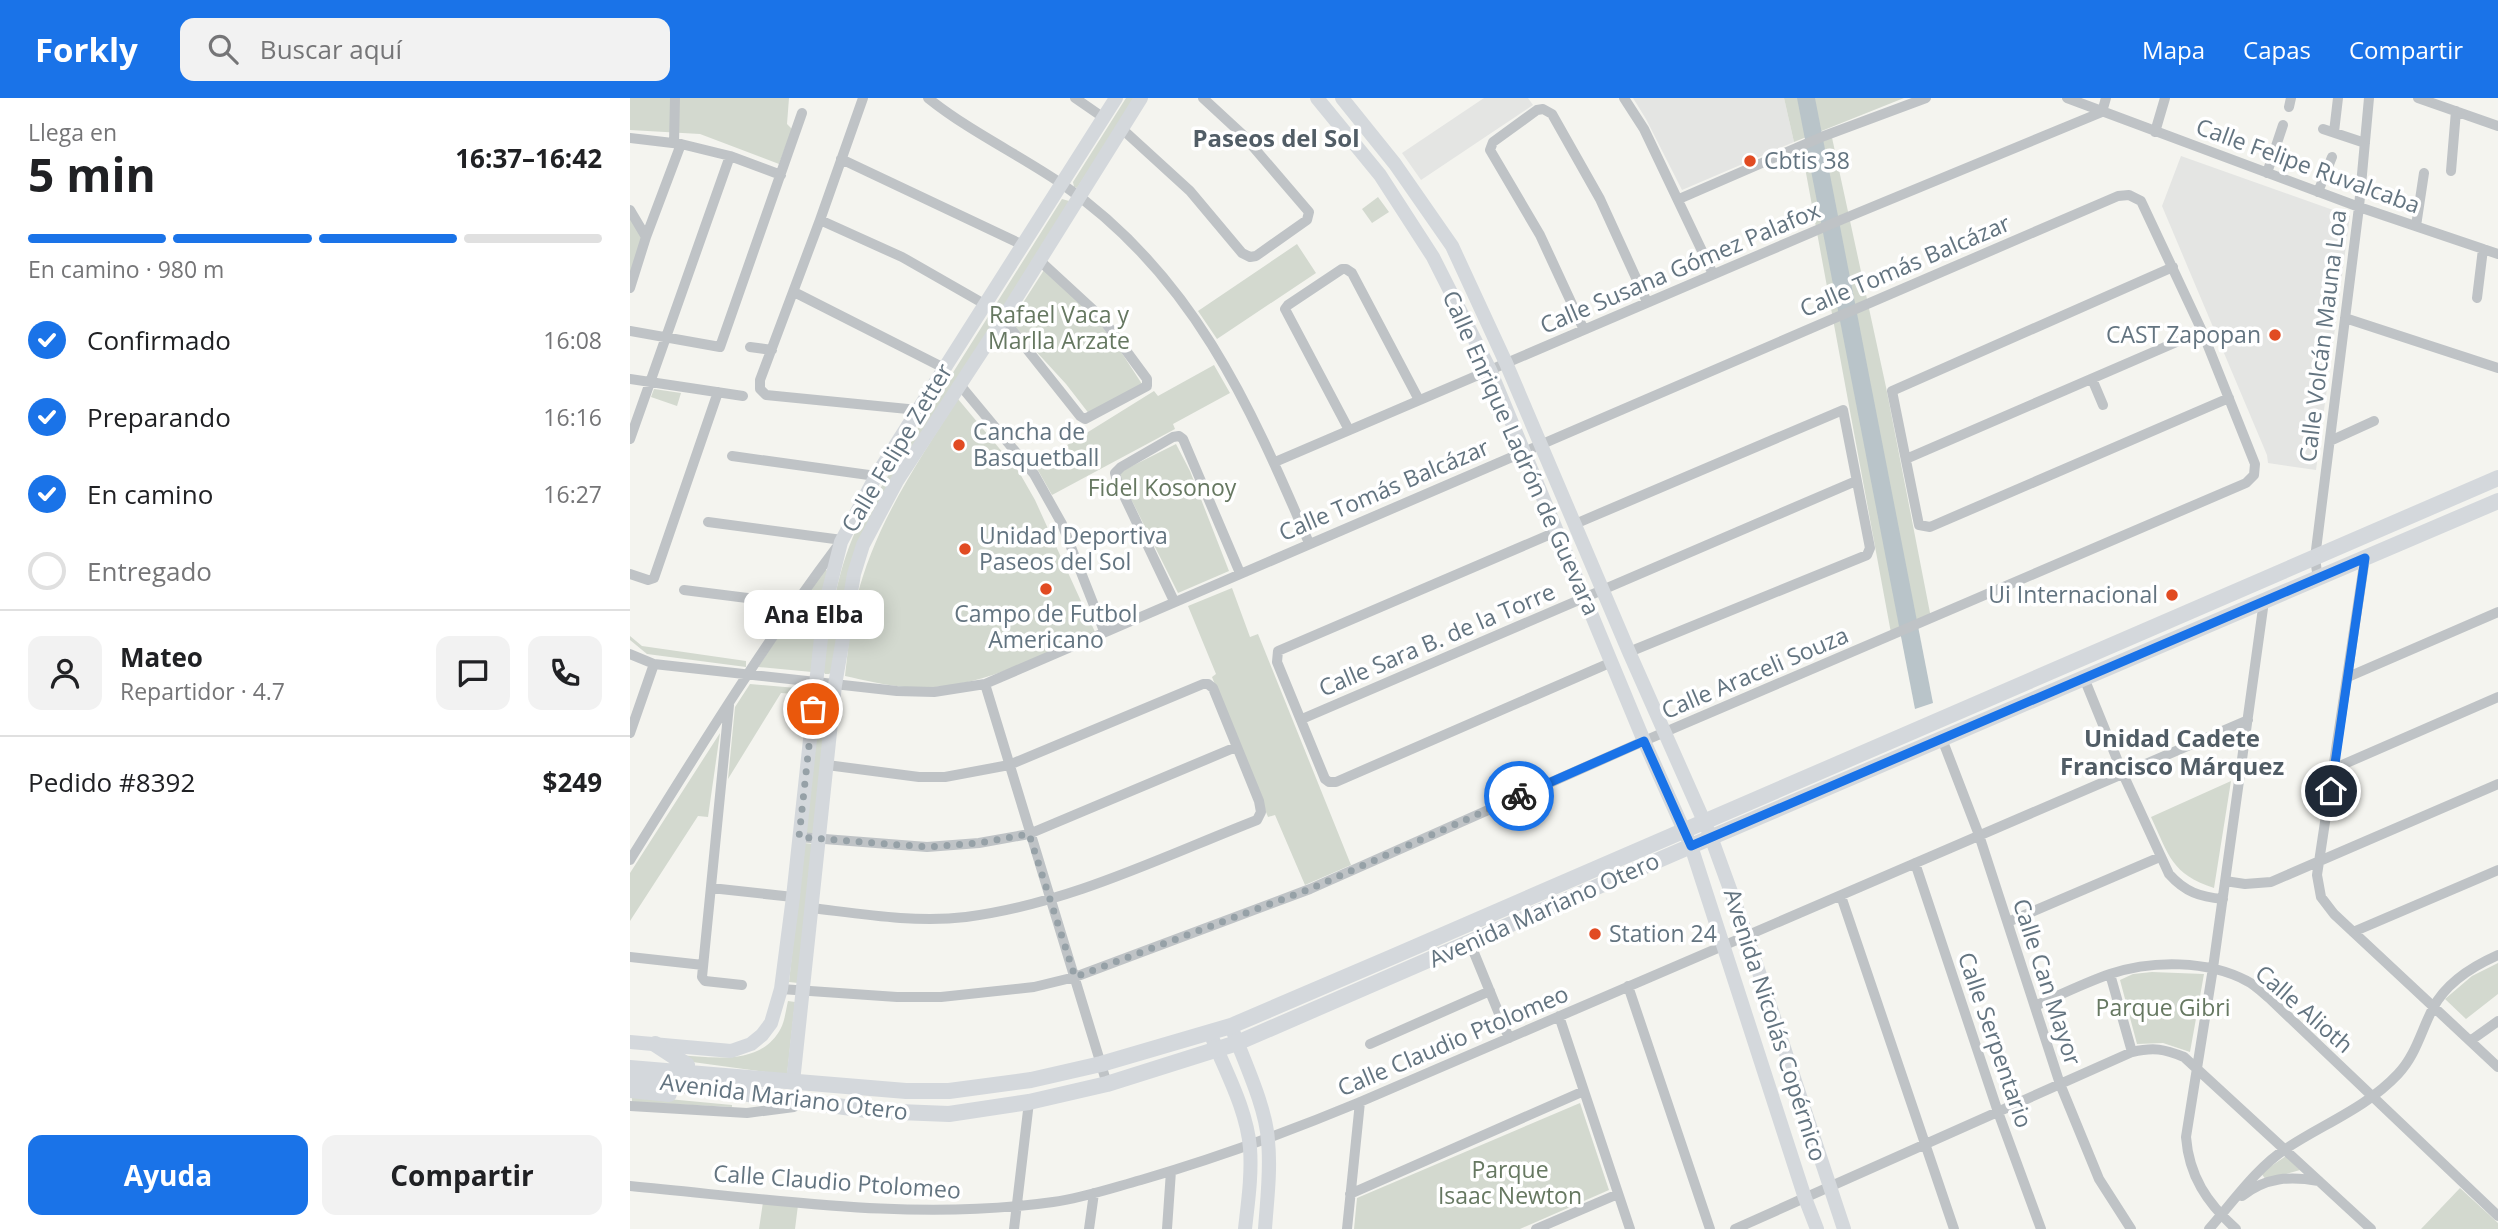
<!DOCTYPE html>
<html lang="es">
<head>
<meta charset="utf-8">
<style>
	:root { --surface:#fff; --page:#f2f2f2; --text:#202124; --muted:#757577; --line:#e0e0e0; --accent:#1a73e8 }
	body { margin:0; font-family:"Open Sans",sans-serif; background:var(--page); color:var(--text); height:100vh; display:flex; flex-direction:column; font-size:26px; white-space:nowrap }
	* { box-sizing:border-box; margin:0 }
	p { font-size:23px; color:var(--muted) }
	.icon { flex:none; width:38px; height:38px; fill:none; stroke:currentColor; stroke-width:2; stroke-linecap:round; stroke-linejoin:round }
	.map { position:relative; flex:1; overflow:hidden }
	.sheet { display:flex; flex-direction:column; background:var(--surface); width:630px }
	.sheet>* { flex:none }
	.pin { position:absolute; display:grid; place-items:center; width:60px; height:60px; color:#fff; margin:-30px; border:4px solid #fff; border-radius:50%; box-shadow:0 2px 7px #0007 }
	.courier { position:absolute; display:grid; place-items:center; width:70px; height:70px; margin:-35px; border:5px solid #1a73e8; border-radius:50%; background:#fff; color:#222; box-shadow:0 2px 9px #0007 }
	.bubble { position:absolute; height:49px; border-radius:14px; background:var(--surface); box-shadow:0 4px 18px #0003; font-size:23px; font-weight:700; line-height:49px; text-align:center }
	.overview em { font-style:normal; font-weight:700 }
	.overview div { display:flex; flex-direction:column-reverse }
	.overview { display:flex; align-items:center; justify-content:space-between; height:119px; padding:0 28px }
	h1 { font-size:46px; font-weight:700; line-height:52px }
	.bar { display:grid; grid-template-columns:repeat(4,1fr); gap:10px 7px; align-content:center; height:84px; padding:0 28px }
	.bar i { height:9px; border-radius:5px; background:var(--line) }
	.bar .active { background:var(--accent) }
	.bar p { grid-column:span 4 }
	.line { display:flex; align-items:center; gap:18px; padding:0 28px; border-top:2px solid var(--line) }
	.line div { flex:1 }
	.round { display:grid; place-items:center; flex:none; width:74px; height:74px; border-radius:14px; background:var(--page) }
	ol { padding:0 28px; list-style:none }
	li { display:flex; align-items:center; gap:21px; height:77px }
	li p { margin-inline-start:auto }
	li .icon { padding:7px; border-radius:50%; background:var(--accent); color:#fff; stroke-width:4 }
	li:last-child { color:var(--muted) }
	li i { width:38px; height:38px; border:4px solid var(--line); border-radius:50% }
	.button { display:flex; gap:14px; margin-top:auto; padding:14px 28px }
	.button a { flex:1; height:80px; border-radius:14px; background:var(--accent); color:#fff; font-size:28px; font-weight:700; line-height:80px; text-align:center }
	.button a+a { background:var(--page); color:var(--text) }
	header { display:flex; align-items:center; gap:42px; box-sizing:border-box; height:98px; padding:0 35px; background:var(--accent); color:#fff }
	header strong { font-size:33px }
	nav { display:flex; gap:38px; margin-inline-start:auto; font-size:24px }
	.search { width:490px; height:63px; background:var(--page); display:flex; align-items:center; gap:18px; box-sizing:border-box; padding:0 24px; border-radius:14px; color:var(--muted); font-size:26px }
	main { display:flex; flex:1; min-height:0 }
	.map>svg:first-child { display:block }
	.built { fill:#e4e5e3 }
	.green { fill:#d3d9cf }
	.water { fill:#b9c4c9 }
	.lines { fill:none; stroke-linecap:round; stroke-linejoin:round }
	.street { stroke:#bfc3c6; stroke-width:10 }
	.secondary { stroke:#d4d8dc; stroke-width:14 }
	.primary { stroke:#d4d8dc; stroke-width:16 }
	.done { stroke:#96a1a7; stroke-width:7; stroke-dasharray:0 12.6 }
	.route { stroke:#1a73e8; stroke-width:9 }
	.poi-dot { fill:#e14b22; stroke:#fff; stroke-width:2.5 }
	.labels { text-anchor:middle; stroke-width:7; stroke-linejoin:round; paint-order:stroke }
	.poi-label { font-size:23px; fill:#637480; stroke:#fff; text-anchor:start }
	.street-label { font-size:23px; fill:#637480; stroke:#fff }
	.park-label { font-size:23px; fill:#667861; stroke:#fff }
	.neighbourhood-label { font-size:24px; font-weight:bold; fill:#515d66; stroke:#fff }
</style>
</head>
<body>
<header>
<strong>Forkly</strong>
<div class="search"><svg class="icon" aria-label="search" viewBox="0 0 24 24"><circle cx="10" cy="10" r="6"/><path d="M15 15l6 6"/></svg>Buscar aquí</div>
<nav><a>Mapa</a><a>Capas</a><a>Compartir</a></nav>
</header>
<main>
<section class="sheet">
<div class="overview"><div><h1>5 min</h1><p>Llega en</p></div><em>16:37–16:42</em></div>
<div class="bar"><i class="active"></i><i class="active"></i><i class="active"></i><i></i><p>En camino · 980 m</p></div>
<ol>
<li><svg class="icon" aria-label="check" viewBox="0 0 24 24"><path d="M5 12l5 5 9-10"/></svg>Confirmado<p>16:08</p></li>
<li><svg class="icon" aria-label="check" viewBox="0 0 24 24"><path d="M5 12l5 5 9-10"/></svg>Preparando<p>16:16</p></li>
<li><svg class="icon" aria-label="check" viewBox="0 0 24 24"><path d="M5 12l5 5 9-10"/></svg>En camino<p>16:27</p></li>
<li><i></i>Entregado</li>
</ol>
<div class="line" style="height:126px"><a class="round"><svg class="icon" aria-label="person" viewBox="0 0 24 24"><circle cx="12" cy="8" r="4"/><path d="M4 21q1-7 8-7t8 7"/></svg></a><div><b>Mateo</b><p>Repartidor · 4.7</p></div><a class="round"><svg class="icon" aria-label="chat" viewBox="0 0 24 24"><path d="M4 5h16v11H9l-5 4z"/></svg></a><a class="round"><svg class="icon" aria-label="phone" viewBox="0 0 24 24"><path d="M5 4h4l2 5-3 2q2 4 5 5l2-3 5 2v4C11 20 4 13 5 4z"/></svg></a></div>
<div class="line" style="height:91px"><div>Pedido #8392</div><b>$249</b></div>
<div class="button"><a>Ayuda</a><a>Compartir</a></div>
</section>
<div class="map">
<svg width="1868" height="1131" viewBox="0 0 1868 1131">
	<rect width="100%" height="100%" fill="#f4f4ef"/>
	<path class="built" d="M854,0H898L903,7L791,82L772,55Z
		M1003,0H1154L1164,44L1052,92L1016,21Z
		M1551,58L1720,118L1686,372L1638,365L1637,357L1532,108Z"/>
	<path class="green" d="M0,0H159L157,26L162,31L149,66L70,36L0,32Z
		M496,0H506L447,90L444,89L443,84Z
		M1154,0H1274L1164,44Z
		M1201,35L1256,289L1301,520L1261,535L1171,48Z
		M748,99L759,114L742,125L732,111Z
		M432,101L439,103L222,467L211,507L202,574L199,576H195L193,573C200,519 207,470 231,421Z
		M0,115L15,140L0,188Z
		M667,146L686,175L587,241L568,213Z
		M414,172L448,202L480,237L512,286L460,317L436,286L380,225Z
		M584,267L600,295L543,326L545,331L422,397L405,367L524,293L528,298Z
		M24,291L51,295L47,308L21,299Z
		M328,301L389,374L405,402L465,534C404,560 343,595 274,589C254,587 234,582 215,578C218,553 220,527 226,503C244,428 287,365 328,301Z
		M546,346L560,373L599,473L548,495L488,375Z
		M194,471L198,473L182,574L128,569Z
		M602,490L620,539L628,536L721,767L675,787L645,717L638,719L582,579L586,576L558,508Z
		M0,538L12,548L116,563V569L17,556L0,542Z
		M120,586L178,591L177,597L151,595L98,681L105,609Z
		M190,595L199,596L184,737L175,736Z
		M90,635L78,719L68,718L0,823V775Z
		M1601,683L1584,790C1541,776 1539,757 1521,719Z
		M174,745L183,746L168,885L159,884Z
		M1868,865V896L1836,921L1815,901L1842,878Z
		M1522,874L1574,876L1560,954L1533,945L1507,946L1490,882L1503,876Z
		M158,903L165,904L157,977L55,963L47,957C82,959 131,969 151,930C155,922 156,911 158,903Z
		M17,999L102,1007V1009L2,1004V1000Z
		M950,1005L979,1092L890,1131H724L727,1100Z
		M1656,1058L1670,1072L1636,1082L1631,1075Z
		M1830,1090L1868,1125V1131H1791Z
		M133,1104L168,1107L165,1131H129Z"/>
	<path class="water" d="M1167,0H1185L1303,605L1285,611Z"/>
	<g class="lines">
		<path class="street" d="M233,0L190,122L130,282V291L136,297L288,312
			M298,0C339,33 388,56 432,86C562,176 619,305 679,445
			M445,0L474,20
			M994,0L1014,31L1083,176
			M1437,0L1729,109L1868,156
			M1788,0L1868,28
			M1659,9L1661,0
			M491,30L560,93L612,155L620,159L626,158L677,122L679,114L613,37L573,0
			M1693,31L1735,45
			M1525,34L1535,0
			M1704,34L1708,0
			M0,40L51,46L100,58L151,77
			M44,45L45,0
			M211,61L393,147
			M1821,73L1826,13
			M1637,75L1653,27
			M1688,94L1702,59
			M1049,101L1194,38L1296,0
			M0,112L16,139
			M190,122L272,159L356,207
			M1786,128L1794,75
			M1543,169L1262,293L1289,427L1300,429L1599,300
			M0,190L16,139L51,46
			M164,194L314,270
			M1847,200L1853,151
			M1715,220L1868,270
			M373,221L450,318L455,321L517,288V281L472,220L409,162
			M954,232L910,137L860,52L863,44L907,12L913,11L922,16L970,101L1017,204
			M0,233L90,249L172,15
			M120,249L142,252
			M0,281L113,298
			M1462,281L1473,307
			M330,287L404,376L432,426L474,533
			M719,332L655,211L658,207L712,171H716L722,175L789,302
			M0,341L100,58
			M1700,343L1744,323
			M102,358L246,378
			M1276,361L1572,233
			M645,364L1213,121L1472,14L1476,0
			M78,424L212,442
			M945,426L1213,312L1240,450L1237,457L999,554
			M928,433L648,553L647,564L695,681L699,684H706L982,564
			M1735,460L1687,777L1691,799L1704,816L1868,969
			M0,476L18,482L24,480L88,294
			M1688,481L1685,460L1729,109L1739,0
			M54,492L165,506
			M544,503L487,383L485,375L491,369L543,339L549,338L553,341L610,475
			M0,556L24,566L267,593L304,594L355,586L1488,98L1499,97L1511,103L1572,233L1625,366L1624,377L1616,385L1014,643L680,791L445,879L404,889L311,899H267L151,891
			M1718,579L1868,514
			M1454,580L1493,676L1539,776C1555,794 1570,799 1593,801
			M355,586L477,986
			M99,607L72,879L75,883L112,887
			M672,621L1226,383
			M0,635L24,566
			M1312,641L1349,737L1430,986L1469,1081L1501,1131
			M1705,670L1868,599
			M169,739L297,749L349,745L399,736L606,649
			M0,762C66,656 131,550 206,450
			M1285,765L1368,1014L1411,1131
			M1595,783L1615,786L1641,784L1868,686
			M81,790L163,799
			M1211,798L1324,1131
			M182,810C232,816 285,825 336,819C438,806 532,759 627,722L631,714L629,703L583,590L578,586H573L379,667L315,679H289L197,667
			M1378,824L1530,759
			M1723,834L1868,772
			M840,845L879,940
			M0,859L73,867
			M1480,876L1502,954
			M998,888L1080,1131
			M1405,908C1430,897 1454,885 1480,876C1522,862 1578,862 1617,883C1625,887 1632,894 1639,900L1868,1118
			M929,918L1000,1131
			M1840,943L1868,923
			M740,946L860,893
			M0,1008L117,1015L164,1009
			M0,1088C140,1101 283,1124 423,1104C453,1100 482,1090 511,1082C586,1060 658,1034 730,1004L1618,622
			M720,1096L954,993
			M1612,1098C1636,1079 1660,1078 1689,1083
			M384,1131L399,1004
			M459,1131L464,1095
			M537,1131L541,1073
			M717,1131L730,1004
			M906,1131L988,1096
			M1105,1131L1502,954C1524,949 1534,951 1554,959L1741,1131
			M1579,1131C1603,1104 1626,1070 1657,1050C1695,1025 1736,1010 1768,976C1786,957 1791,933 1803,910C1816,885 1843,868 1868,857
			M1606,1131C1577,1105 1559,1078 1556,1039L1583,870L1634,503"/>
		<path class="secondary" d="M687,0L750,77L803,159L860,272L1014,643L1061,748L1175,1100L1187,1131
			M712,0L765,66L822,148L876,265L999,554L1081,739L1117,838L1214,1131
			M601,928C613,961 636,1008 638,1043C641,1072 637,1102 635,1131
			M583,942C597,976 617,1013 620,1050C622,1077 618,1104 615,1131
			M0,944L101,953L121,946L132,937L141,925L151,891L163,799L194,512L211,444L246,378L486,0
			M163,984L205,587L224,476L233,447L267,383L373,221L511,0"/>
		<path class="primary" d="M25,946L57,967
			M0,970L276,993H319L401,982L471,966L601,928L762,859L1868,380
			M0,980L244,1013L319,1016L399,1004L477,986L607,945L1061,748L1868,403
			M0,992L39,996"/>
	</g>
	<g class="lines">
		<path class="done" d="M183,611L169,739L297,749L349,745L399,736L445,879L680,791L889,698"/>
		<path class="route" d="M889,698L1014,643L1061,748L1735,460L1701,693"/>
	</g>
	<g class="poi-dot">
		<circle cx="1120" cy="63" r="7"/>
		<circle cx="1645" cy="237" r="7"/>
		<circle cx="329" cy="347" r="7"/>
		<circle cx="335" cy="451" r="7"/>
		<circle cx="416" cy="491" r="7"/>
		<circle cx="1542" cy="497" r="7"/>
		<circle cx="965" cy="836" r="7"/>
	</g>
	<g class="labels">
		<g class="poi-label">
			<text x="1134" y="71">Cbtis 38</text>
			<text x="1631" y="245" text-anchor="end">CAST Zapopan</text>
			<text x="343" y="342">Cancha de<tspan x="343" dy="26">Basquetball</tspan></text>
			<text x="349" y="446">Unidad Deportiva<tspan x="349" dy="26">Paseos del Sol</tspan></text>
			<text x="1528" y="505" text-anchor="end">Ui Internacional</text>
			<text x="416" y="524" text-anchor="middle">Campo de Futbol<tspan x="416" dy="26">Americano</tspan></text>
			<text x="979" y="844">Station 24</text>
		</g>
		<g class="street-label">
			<text transform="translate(1678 68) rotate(20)" y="8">Calle Felipe Ruvalcaba</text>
			<text transform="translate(1275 168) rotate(-23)" y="8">Calle Tomás Balcázar</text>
			<text transform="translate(1050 170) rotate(-23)" y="8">Calle Susana Gómez Palafox</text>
			<text transform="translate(1693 238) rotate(-83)" y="8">Calle Volcán Mauna Loa</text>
			<text transform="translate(267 350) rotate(-59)" y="8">Calle Felipe Zetter</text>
			<text transform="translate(891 355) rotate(66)" y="8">Calle Enrique Ladrón de Guevara</text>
			<text transform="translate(754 392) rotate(-23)" y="8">Calle Tomás Balcázar</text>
			<text transform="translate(807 542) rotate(-23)" y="8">Calle Sara B. de la Torre</text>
			<text transform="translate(1125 575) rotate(-23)" y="8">Calle Araceli Souza</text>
			<text transform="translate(914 812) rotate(-24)" y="8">Avenida Mariano Otero</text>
			<text transform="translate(1417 884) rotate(72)" y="8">Calle Can Mayor</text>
			<text transform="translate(1674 911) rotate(41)" y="8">Calle Alioth</text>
			<text transform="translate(1145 927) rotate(72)" y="8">Avenida Nicolás Copérnico</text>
			<text transform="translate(1365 942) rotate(71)" y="8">Calle Serpentario</text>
			<text transform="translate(823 943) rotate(-23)" y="8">Calle Claudio Ptolomeo</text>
			<text transform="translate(154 999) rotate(7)" y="8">Avenida Mariano Otero</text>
			<text transform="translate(207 1084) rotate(4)" y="8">Calle Claudio Ptolomeo</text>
		</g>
		<g class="park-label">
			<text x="429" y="225">Rafael Vaca y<tspan x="429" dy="26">Marlla Arzate</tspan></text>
			<text x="532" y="398">Fidel Kosonoy</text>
			<text x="1533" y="918">Parque Gibri</text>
			<text x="880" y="1080">Parque<tspan x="880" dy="26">Isaac Newton</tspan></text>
		</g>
		<g class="neighbourhood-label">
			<text x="646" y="49">Paseos del Sol</text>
			<text x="1542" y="649">Unidad Cadete<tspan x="1542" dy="28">Francisco Márquez</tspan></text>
		</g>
	</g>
</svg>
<div class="pin" style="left:183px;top:611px;background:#ea580c"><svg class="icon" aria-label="bag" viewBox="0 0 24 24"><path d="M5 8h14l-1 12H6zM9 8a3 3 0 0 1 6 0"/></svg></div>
<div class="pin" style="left:1701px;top:693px;background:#1f2937"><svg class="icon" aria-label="home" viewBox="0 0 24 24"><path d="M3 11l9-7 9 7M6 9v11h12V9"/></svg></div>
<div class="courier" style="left:889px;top:698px"><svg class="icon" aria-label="bike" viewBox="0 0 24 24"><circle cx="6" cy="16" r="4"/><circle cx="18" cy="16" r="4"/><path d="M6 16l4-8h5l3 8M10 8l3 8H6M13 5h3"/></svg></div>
<div class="bubble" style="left:114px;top:492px;width:140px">Ana Elba</div>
</div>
</main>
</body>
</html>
